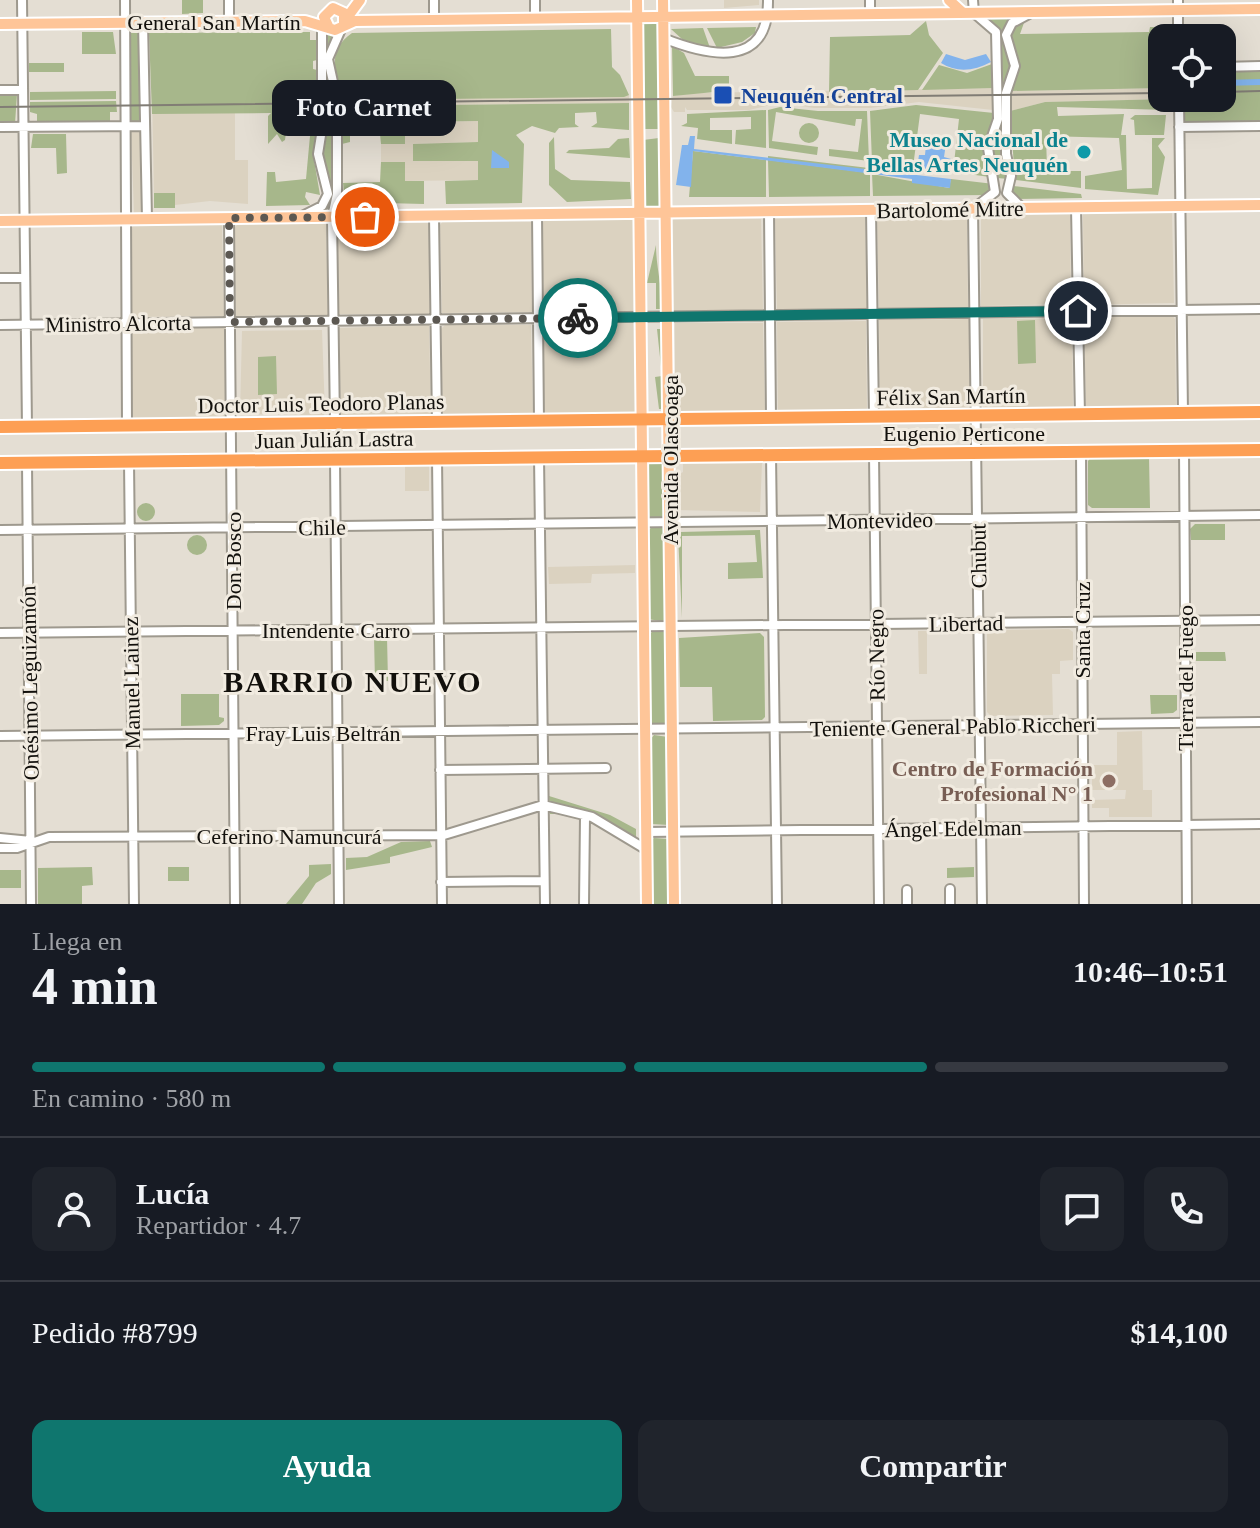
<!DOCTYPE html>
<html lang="es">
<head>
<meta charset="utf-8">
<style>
	:root { --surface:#171b24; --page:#20242c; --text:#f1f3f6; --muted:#9ea1a6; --line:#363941; --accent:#0f766e }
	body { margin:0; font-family:Georgia,serif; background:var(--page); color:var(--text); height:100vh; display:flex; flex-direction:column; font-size:30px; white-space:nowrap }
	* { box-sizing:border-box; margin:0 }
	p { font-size:26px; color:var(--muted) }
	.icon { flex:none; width:44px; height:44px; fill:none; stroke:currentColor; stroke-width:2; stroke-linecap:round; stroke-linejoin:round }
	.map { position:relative; height:904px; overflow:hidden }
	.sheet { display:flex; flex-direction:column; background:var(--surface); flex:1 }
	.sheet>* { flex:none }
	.fabs { position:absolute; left:1148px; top:24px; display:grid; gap:16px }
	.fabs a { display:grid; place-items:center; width:88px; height:88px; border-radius:16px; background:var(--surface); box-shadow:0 8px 32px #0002; font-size:40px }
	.pin { position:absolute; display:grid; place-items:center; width:68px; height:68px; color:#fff; margin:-34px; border:4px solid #fff; border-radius:50%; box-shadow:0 2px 8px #0007 }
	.courier { position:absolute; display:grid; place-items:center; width:80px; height:80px; margin:-40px; border:6px solid #0f766e; border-radius:50%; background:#fff; color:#222; box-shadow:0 2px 10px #0007 }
	.bubble { position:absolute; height:56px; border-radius:16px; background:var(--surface); box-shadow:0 8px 32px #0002; font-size:26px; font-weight:800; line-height:56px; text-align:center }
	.overview em { font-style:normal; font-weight:800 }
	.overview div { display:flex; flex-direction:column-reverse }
	.overview { display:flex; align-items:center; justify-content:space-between; height:136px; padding:0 32px }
	h1 { font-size:52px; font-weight:800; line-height:60px }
	.bar { display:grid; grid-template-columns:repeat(4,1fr); gap:12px 8px; align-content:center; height:96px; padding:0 32px }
	.bar i { height:10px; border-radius:6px; background:var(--line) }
	.bar .current { background:var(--accent) }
	.bar p { grid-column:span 4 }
	.line { display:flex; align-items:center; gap:20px; padding:0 32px; border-top:2px solid var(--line) }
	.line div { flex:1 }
	.round { display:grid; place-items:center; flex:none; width:84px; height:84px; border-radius:16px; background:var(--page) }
	.primary-button { display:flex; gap:16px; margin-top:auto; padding:16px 32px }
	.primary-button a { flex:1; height:92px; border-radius:16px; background:var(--accent); color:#fff; font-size:32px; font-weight:800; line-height:92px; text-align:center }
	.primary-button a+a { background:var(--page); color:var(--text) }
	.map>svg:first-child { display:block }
	.built { fill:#dbd2c0 }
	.green { fill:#a7b78b }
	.water { fill:#82b3ec }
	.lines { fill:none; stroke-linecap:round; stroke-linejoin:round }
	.canal { stroke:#82b3ec; stroke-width:6 }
	.minor-casing { stroke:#9e998e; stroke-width:12 }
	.major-casing { stroke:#fff; stroke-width:14 }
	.highway-casing { stroke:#fff; stroke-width:16 }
	.minor { stroke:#fff; stroke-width:8 }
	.major { stroke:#fec598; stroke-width:10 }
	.highway { stroke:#fd9f54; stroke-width:12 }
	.rail { stroke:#817d75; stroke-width:2 }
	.done { stroke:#5c5852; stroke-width:8; stroke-dasharray:0 14.4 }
	.route { stroke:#0f766e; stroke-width:10 }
	.transit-dot { fill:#1a4fb4; stroke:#f1ebe0; stroke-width:3 }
	.culture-dot { fill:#0f9aa8; stroke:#f1ebe0; stroke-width:3 }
	.education-dot { fill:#8d6e63; stroke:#f1ebe0; stroke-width:3 }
	.labels { text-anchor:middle; stroke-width:6; stroke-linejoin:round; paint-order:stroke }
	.street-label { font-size:22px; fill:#12100c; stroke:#f1ebe0 }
	.transit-label { font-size:22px; font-weight:bold; fill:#164399; stroke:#f1ebe0; text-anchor:start }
	.culture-label { font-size:22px; font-weight:bold; fill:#0d838f; stroke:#f1ebe0; text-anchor:end }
	.education-label { font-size:22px; font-weight:bold; fill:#785e54; stroke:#f1ebe0; text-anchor:end }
	.district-label { font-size:30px; font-weight:bold; letter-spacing:2px; fill:#12100c; stroke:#f1ebe0 }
</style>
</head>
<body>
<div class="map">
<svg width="1260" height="904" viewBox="0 0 1260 904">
	<rect width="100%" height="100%" fill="#e4ded3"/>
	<path class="built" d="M724,0H759V5L724,8Z
		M993,88V110L919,102L870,108H814L780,103L749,110H687L685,107V112H674L671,107L673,96L695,93Z
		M1162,88V98L1169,99L1045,102L1010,111V91Z
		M317,94V112L235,113V160H248V204L210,201L175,205L174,193H154L152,96Z
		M629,95V103L348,106L343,111L341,107V100Z
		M478,121V142L413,144L414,161L478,160L479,180L405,181L404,162H381V144L405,143L404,122Z
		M141,128L143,212L134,213L131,130Z
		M1172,212L1174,303L1084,305L1083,214Z
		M981,214H1070L1071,304L981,306Z
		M879,216H967L968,307L879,308L877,218Z
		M865,217L867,308L777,310L775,219Z
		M674,219H761L763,310L673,311L671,221Z
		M546,220H635L636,312L544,313L542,222Z
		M443,221L531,222L532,312L442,313L440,225Z
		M340,223H429L430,314H339L337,226Z
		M238,224H326L328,315L236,316L234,228Z
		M134,225H222L224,316L132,317L130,229Z
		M1172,315L1175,319L1176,407L1086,408L1084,318Z
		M1072,318L1073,409L983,410V319Z
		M969,319L970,410L880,412L879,320Z
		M866,321L867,412L778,413L777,322Z
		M636,323L638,415H544V324Z
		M675,323H763L765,413L675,415Z
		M429,325L431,417L341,418L339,328Z
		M445,325H531L533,416L443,417L441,329Z
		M135,328H225V419L132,420L131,331Z
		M322,330L325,413L323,416L240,414L242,331Z
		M762,463L760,512L676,510V476L683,472V464Z
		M429,464V491H405V465Z
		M635,565V573L592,574L591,583L549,584L548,567Z
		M1069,629L1073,632V660L1060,661V674H1052L1053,715L991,716L987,712V633L990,630Z
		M918,631H927V674H919Z
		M1142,731L1143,790H1152V817H1109V808H1092V800L1125,799L1126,790H1092V765H1117V732Z"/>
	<path class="green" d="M182,0H203V13L182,14Z
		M984,16H1019L1006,27L1014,65L1005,87L1009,179L997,178L990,150L997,130L998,31Z
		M643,20H659V129H642L640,24Z
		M1025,20L1020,34L1149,32L1150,27H1156L1157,82L1162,83V88L1010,91L1020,67L1010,34L1014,27Z
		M926,21L929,35L943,53L918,90L829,92L830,37L910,35Z
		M756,27L755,33L742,42L717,48L707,28Z
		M703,28L710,48L683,40L671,29Z
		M611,29L612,67L620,75L629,95L624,97L341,100C338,72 324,53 352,33Z
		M325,31L338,34L329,49L336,183L330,209H322L330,189L321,162Z
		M82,32H113L116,54H82Z
		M310,32V40H316L317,60L313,61V69L317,70V128L313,154L320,195L306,192L305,197L310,205L266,206L267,172H275L276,182L306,179L311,125H287L285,140L282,142L277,134L268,144V116L271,113L152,114L149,33Z
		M130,33H141V123L130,121Z
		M672,46L684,53L695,76H729V84L714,85V92L673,96Z
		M29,63H64V72H29Z
		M992,64L993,88L922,90L939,65L967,73Z
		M1260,69V122H1185L1183,98H1222V70Z
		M116,91V99L30,100V92Z
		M0,93L17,94L15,124H0Z
		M1169,99V110L1057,107L1058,116L1124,114L1121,135H1126L1127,189L1152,188V138H1165L1158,146L1165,157L1158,195L1085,189V176L1122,170L1119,138L1046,136L1047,169L1034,171H1081V188L1015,180L1010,111L1045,102Z
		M116,101L117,112H110V121L37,122V114L30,112V102Z
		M629,103V130L591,127L597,123L596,112L575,113V124L579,127L559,128L555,133L532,126L516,135L524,144L522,203L446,204L445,181L478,180V161H413V144L478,142V121L405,122V144H381L379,124L350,125V142L342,144L341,116L348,106Z
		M916,105L994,113L984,145L990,177L953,172L959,119L920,114L913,167L872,162L870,111Z
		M780,107L818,111H867L869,161L829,156V149L858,152L862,119H856L855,126L776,112L772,141L818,147L817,155L769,148L768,110Z
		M766,110V148L735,144L736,130L751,129V117L710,118V130H732V144L697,139L698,128L681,126L687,123V114Z
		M1135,115H1166L1164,135H1135L1134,120L1130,119Z
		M799 133a10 10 0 1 1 20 0a10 10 0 1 1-20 0Z
		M33,134H66L67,173L57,174L56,148H31Z
		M554,137L555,169L571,180L630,182L631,199L567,202L549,185V143Z
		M629,138L630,158L566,153L569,150L609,148L618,139Z
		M659,138L661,207L646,208L643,140Z
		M693,151L766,160V197H689Z
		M768,156L869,168L870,172L768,159Z
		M768,160L870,173V196L769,197Z
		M381,162H405V181H424V204L345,202L343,183L380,182Z
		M872,174L949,188L951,179L994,184L990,195L873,196Z
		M1013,186L1081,194L1082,198L1018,199L1012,195Z
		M154,193H175V208H154Z
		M656,245C656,267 662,285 662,309H656V283H647Z
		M1035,320L1036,363L1018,364L1017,321Z
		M657,329H665L666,409H659L655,377L662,376Z
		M276,356L277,394L258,395V357Z
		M1091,457H1149L1150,508H1092L1088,505V461Z
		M646,461L666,462V518H646Z
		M137 512a9 9 0 1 1 18 0a9 9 0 1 1-18 0Z
		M1195,524H1225V540H1191L1190,529Z
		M651,528H665L666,622L648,619L647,531Z
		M760,530L763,578L728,579V563L757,562L755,535L682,536V618L678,535L680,532Z
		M187 545a10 10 0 1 1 20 0a10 10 0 1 1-20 0Z
		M652,632H668L670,721L667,726L650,724L648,635Z
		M760,633L764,637L765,717L762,720L713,721L712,687H680L679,638Z
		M374,637H387L388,681H375Z
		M1192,652H1225L1226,661H1192Z
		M181,694H219V717L224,718V721L219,725L181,726Z
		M1150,695H1177V710L1173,713L1151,714Z
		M654,735L668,737L669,825L651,824L650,740Z
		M549,796L610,815L636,829V840L582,814H550Z
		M654,838L669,839L671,904H652L651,840Z
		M430,841L432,847L390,857V863L346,870V858L367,857L401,842Z
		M331,864V874L316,883L302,904H286L309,876V865Z
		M92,867L93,885L82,886V904H38V868Z
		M168,867H189V881H168Z
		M974,867V877L947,878V868Z
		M0,870H21V888H0Z"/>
	<path class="water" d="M946,54L965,60L986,54L991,62C974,71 957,73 941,63Z
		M927,135L947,137L944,157L951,159L949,172L917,168L919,155H925Z
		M690,136H695L694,149L951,179L950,188L912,183V179L693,151L691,187L676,185L682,145H688Z
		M492,150L509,162V168H491Z"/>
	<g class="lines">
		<path class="canal" d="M1222,83L1260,82"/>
		<g class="minor-casing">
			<path id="minor" d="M22,0L27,427
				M125,0L127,425
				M229,0V22
				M434,0V19
				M535,0V18
				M870,0V14
				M973,0L974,13L996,32L998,119L988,148L995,192L973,209L982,904
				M1178,0V38
				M143,22L147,219
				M342,27L328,59L337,100V194L341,206L358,214
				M663,38C708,56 769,70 768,0
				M1222,67L1260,66
				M0,90H23
				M1179,98L1183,413
				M0,127L145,126
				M1179,127L1260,126
				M1022,208L1007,193L1011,176L1006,154V93L1015,66L1006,35L1012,23L1029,14
				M1076,208L1080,415
				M871,210L874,417
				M769,212L771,418
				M537,215L539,421
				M302,216L322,206L328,194L318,154L322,129V22
				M434,216L437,422
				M229,218L235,904
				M0,278H25
				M0,325L1260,309
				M335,423L332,217L337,194
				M1184,451L1187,904
				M1081,452L1084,904
				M874,454L879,904
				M771,455L777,904
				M539,457L545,904
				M437,458L442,904
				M335,459L339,904
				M129,462L134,904
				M27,463L31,904
				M0,530L1260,515
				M0,633L1260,620
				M0,736L1260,722
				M440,770L606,768
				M647,832L1260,824
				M0,838L31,841
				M0,848H17L49,837L444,835L543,805L592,817L647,850
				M441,882L544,881
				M950,889V904
				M907,890V904
				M584,904L585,817"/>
		</g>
		<g class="major-casing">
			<path id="major" d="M637,0L647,904
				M663,0L674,904
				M949,0L963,13
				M346,19L360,0
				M0,24L305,21L335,30L355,21L1260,9
				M329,28L324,17L333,8L344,13V25
				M0,221L1260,205"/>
		</g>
		<g class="highway-casing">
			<path id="highway" d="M0,427L1260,412
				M0,463L1260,450"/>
		</g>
		<use href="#minor" class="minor"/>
		<use href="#major" class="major"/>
		<use href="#highway" class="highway"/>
		<path class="rail" d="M1222,92L1260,91
			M0,107L1162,93"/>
	</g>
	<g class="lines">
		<path class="done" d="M365,217L229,218L230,322L578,318"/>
		<path class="route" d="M578,318L1078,311"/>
	</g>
	<rect class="transit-dot" x="713" y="85" width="20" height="20" rx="4"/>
	<circle class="culture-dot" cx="1084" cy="152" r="8"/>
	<circle class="education-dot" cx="1109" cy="781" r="8"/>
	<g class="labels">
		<g class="street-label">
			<text x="214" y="30">General San Martín</text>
			<text transform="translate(950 209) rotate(-1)" y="8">Bartolomé Mitre</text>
			<text transform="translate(118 323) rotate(-1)" y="8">Ministro Alcorta</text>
			<text transform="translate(951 396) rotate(-1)" y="8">Félix San Martín</text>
			<text transform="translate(321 403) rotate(-1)" y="8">Doctor Luis Teodoro Planas</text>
			<text x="964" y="441">Eugenio Perticone</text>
			<text transform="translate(334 439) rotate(-1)" y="8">Juan Julián Lastra</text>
			<text transform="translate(670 460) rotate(-90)" y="8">Avenida Olascoaga</text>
			<text transform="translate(880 520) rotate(-1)" y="8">Montevideo</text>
			<text transform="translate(322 527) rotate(-1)" y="8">Chile</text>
			<text transform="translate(978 556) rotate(-91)" y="8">Chubut</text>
			<text transform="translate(233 561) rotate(-90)" y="8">Don Bosco</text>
			<text transform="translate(966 623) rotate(-1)" y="8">Libertad</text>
			<text x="336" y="638">Intendente Carro</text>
			<text transform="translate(1082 630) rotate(-90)" y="8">Santa Cruz</text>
			<text transform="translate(876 655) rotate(-91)" y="8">Río Negro</text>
			<text transform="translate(1185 678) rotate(-90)" y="8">Tierra del Fuego</text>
			<text transform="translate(29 683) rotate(-91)" y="8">Onésimo Leguizamón</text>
			<text transform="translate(131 683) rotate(-91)" y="8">Manuel Lainez</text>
			<text transform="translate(953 726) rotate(-1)" y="8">Teniente General Pablo Riccheri</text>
			<text x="323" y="741">Fray Luis Beltrán</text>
			<text transform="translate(953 828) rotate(-1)" y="8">Ángel Edelman</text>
			<text x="289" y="844">Ceferino Namuncurá</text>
		</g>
		<g class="transit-label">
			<text x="741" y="103">Neuquén Central</text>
		</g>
		<g class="culture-label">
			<text x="1068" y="147">Museo Nacional de<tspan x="1068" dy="25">Bellas Artes Neuquén</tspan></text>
		</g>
		<g class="education-label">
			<text x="1093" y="776">Centro de Formación<tspan x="1093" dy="25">Profesional N° 1</tspan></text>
		</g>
		<g class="district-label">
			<text x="353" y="692">BARRIO NUEVO</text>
		</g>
	</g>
</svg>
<div class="fabs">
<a><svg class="icon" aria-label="locate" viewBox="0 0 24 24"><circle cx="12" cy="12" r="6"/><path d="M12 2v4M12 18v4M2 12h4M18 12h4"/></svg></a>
</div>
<div class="pin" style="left:365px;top:217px;background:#ea580c"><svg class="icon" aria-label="bag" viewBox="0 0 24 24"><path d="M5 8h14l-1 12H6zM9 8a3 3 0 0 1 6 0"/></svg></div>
<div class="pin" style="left:1078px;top:311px;background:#1f2937"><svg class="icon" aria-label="home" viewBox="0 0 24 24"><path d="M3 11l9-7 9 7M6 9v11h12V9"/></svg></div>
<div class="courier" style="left:578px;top:318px"><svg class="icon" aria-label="bike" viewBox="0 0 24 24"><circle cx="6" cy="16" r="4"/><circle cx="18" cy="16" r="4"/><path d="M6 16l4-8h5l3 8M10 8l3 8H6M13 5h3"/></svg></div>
<div class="bubble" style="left:272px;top:80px;width:184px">Foto Carnet</div>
</div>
<section class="sheet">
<div class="overview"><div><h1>4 min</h1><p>Llega en</p></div><em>10:46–10:51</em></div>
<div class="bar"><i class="current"></i><i class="current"></i><i class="current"></i><i></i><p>En camino · 580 m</p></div>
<div class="line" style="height:144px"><a class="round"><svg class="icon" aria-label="person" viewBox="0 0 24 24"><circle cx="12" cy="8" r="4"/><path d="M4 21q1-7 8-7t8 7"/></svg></a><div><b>Lucía</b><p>Repartidor · 4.7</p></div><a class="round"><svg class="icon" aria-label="chat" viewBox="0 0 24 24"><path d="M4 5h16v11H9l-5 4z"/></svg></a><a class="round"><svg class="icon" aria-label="phone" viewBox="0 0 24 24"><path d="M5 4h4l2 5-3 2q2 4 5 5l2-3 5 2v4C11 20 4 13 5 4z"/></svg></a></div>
<div class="line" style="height:104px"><div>Pedido #8799</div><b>$14,100</b></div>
<div class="primary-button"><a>Ayuda</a><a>Compartir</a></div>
</section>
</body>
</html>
